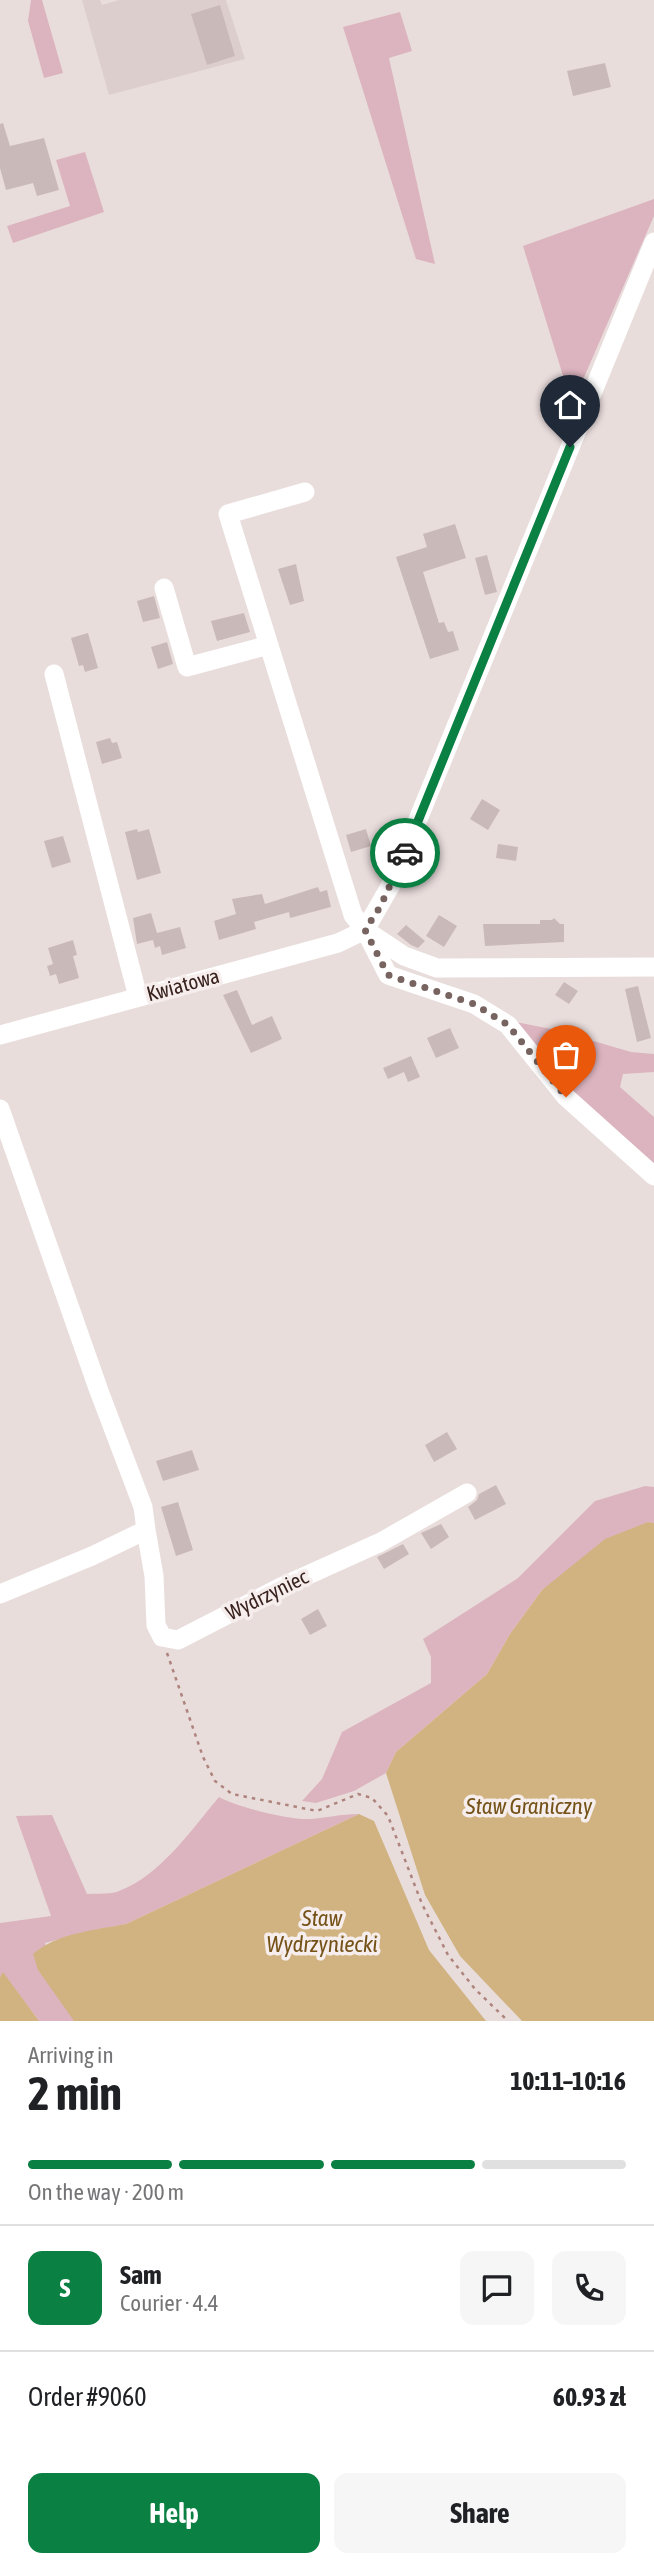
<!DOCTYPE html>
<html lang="en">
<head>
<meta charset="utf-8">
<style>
	:root { --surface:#fff; --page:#f6f6f6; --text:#202124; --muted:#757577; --line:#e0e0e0; --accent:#0b8043 }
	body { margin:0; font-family:"Asap Condensed",sans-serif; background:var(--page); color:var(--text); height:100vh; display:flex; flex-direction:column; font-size:26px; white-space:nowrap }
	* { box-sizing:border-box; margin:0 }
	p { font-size:23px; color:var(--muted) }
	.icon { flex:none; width:38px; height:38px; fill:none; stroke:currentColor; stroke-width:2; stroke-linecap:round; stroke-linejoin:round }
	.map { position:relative; height:2021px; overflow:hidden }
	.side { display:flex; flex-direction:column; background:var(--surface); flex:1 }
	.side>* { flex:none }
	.pin { position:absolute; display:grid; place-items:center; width:60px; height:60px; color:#fff; margin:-72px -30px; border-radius:50% 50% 50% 0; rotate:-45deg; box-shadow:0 0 7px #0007 }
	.pin .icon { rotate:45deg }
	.courier { position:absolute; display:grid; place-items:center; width:70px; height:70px; margin:-35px; border:5px solid #0b8043; border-radius:50%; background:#fff; color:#222; box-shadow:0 2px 9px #0007 }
	.overview em { font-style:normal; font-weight:700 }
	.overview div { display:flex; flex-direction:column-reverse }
	.overview { display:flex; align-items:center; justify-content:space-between; height:119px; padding:0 28px }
	h1 { font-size:46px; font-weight:700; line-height:52px }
	.bar { display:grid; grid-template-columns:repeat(4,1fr); gap:10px 7px; align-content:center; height:84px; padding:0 28px }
	.bar i { height:9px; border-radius:5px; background:var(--line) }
	.bar .selected { background:var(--accent) }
	.bar p { grid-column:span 4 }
	.line { display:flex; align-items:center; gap:18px; padding:0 28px; border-top:2px solid var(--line) }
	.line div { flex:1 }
	.round { display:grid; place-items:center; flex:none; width:74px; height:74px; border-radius:14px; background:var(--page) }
	.primary-button { display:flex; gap:14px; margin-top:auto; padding:14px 28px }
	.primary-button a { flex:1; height:80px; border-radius:14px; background:var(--accent); color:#fff; font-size:28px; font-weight:700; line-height:80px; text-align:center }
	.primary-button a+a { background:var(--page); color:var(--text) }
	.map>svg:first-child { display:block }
	.built { fill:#ddcece }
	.green { fill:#dcb4bf }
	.water { fill:#d1b381 }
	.building { fill:#cab9b9 }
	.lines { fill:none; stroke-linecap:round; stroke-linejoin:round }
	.path { stroke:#ae837c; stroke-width:2.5; stroke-dasharray:3.5 5; stroke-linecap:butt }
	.minor { stroke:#fff; stroke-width:19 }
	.done { stroke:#776460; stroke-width:7; stroke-dasharray:0 12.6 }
	.route { stroke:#0b8043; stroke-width:9 }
	.labels { text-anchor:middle; stroke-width:7; stroke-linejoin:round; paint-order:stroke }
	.street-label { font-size:21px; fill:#39231e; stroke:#f6eded }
	.water-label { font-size:23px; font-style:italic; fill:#755318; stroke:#f6eded }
</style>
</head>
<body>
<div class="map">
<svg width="654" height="2021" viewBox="0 0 654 2021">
	<rect width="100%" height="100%" fill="#e9dddc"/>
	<path class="built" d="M82,0H100L102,5L119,0H226L245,59L109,95Z"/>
	<path class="green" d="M31,0H42L63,73L44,78L28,21Z
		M400,12L412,51L389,58L435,264L416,259L343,27Z
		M85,152L104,212L13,243L7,226L70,206L56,160Z
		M654,199V216L572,405L523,246Z
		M511,1021L556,1030L631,1052L654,1054V1072L623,1074L620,1087L654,1117V1169L569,1095Z
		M645,1486L654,1487V1523L648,1522L542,1590L510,1634L487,1674L396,1752L386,1773L354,1791L316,1803L302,1801L322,1779L342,1732L431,1683V1657L423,1639L518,1578L595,1501Z
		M219,1797C237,1807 289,1820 310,1819C326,1818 340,1814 359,1814L126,1924L91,1931L45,1943L75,2021H39L3,1973L0,1977V1923L51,1916L16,1816L52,1815L87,1894C97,1893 110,1895 119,1891C160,1876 192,1829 219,1797Z"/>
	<path class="water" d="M648,1522L654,1523V2021H522L460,1956L425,1895L386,1773L396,1752L487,1674L510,1634L542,1590L605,1539Z
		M359,1814L374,1821L429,1950L486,2021H74L38,1970L33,1954C57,1933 95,1930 126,1924Z
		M3,1972L39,2021H0V1977Z"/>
	<path class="building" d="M220,5L235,56L207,65L191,14Z
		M605,63L611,87L573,96L567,71Z
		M3,123L10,146L44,138L59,190L37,196L33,183L6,190L0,168V124Z
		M455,524L466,558L423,572L439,623L444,622L448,632L453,631L459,650L430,659L396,557L427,547L423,534Z
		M487,555L497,592L485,595L475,558Z
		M296,564L304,601L290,605L278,569Z
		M154,596L160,618L143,622L137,601Z
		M244,613L250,632L217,641L211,621Z
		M88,633L98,668L85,672L83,665L79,666L71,638Z
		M167,642L173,664L158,669L151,647Z
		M110,738L112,743L117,742L122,758L102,764L96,742Z
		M482,799L500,810L488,830L470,819Z
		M137,829L138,832L149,829L161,873L137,880L125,832Z
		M366,829L371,846L351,852L346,835Z
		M63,836L71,862L52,868L44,841Z
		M498,844L518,847L516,861L496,858Z
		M318,887L320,892L327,890L331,907L290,918L289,912L254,922L256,929L219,940L214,921L236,914L232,899L262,894L265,904Z
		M151,913L157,933L180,927L186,948L162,955L160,946L155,948L153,940L137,944L133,918Z
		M439,915L457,926L444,947L426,936Z
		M554,918L560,924H564V942L485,946L483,924H540V920H552Z
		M406,925L425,941L418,948L411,945L397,934Z
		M73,940L77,955L73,956L79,978L59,984L56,974L50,976L47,966L53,964L48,948Z
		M564,982L578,991L569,1004L555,995Z
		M638,986L651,1038L637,1042L625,989Z
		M237,990L252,1025L272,1016L282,1039L251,1053L223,995Z
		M450,1028L459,1048L436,1058L427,1038Z
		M411,1056L420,1077L408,1082L404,1072L388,1079L383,1068Z
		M447,1432L457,1449L434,1462L425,1445Z
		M192,1450L199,1470L163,1481L156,1461Z
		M496,1485L506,1504L475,1520L468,1507L477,1500L479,1494Z
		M178,1502L193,1550L176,1556L161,1507Z
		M441,1524L449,1537L431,1549L421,1533Z
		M403,1544L409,1554L384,1569L377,1557Z
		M318,1609L327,1626L310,1635L301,1619Z"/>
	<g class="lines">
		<path class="path" d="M167,1653L203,1757L215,1781L232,1794L317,1811L358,1794L372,1798L388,1816L422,1904L448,1955L475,1989L508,2021"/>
		<path class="minor" d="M305,492L228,514L353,915L365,930
			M164,588L187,667L269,645
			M54,674L138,997
			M654,967L437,968L404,956L365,930L388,975L474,1004L508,1025L566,1097L654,1176
			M0,1035L338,943L365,930L392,883L654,242
			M0,1109L99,1391L143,1507L146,1530L92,1556L0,1594
			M146,1530L154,1576L156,1625L162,1637L178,1640L279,1588L381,1542L467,1493"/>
	</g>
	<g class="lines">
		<path class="done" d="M405,853L380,907L365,930L388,975L474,1004L508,1025L566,1097"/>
		<path class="route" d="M405,853L570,447"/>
	</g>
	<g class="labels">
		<g class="street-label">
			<text transform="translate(183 985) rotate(-15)" y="7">Kwiatowa</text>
			<text transform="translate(267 1595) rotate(-26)" y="7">Wydrzyniec</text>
		</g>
		<g class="water-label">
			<text x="529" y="1814">Staw Graniczny</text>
			<text x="322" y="1926">Staw<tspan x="322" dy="26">Wydrzyniecki</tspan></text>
		</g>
	</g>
</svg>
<div class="pin" style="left:566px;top:1097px;background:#ea580c"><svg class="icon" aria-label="bag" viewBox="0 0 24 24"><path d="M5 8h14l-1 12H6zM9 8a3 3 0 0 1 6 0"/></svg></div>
<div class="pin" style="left:570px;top:447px;background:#1f2937"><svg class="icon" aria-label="home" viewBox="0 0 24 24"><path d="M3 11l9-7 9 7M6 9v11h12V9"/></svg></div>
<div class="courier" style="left:405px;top:853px"><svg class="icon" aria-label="car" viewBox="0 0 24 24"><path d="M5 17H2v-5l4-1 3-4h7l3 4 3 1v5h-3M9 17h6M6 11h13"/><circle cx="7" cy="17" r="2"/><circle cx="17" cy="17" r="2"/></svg></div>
</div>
<section class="side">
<div class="overview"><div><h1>2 min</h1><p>Arriving in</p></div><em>10:11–10:16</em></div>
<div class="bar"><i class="selected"></i><i class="selected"></i><i class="selected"></i><i></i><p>On the way · 200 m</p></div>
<div class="line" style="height:126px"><b class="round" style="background:var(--accent);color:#fff">S</b><div><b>Sam</b><p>Courier · 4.4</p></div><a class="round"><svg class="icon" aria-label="chat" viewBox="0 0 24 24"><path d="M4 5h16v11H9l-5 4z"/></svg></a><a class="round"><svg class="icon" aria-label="phone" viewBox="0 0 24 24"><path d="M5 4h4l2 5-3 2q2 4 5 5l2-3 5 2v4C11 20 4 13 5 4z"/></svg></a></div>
<div class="line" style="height:91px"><div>Order #9060</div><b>60.93 zł</b></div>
<div class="primary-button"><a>Help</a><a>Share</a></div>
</section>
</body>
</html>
